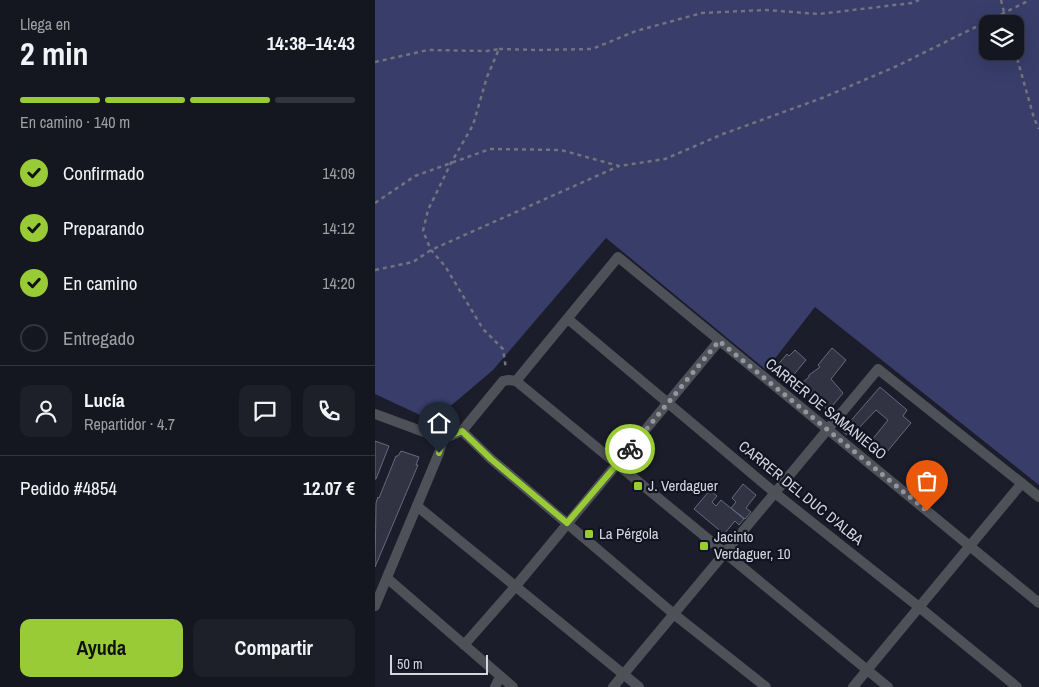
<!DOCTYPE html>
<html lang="es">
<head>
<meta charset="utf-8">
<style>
	:root { --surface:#141620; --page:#1d1f29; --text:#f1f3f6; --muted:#9d9fa5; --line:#33353e; --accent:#99cb36 }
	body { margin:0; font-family:"Archivo Narrow",sans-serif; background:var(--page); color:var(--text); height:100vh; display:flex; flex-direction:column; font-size:19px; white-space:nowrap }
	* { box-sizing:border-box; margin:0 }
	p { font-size:16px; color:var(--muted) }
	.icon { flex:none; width:28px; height:28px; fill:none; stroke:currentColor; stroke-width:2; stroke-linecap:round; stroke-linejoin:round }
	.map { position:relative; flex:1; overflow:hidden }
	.details { display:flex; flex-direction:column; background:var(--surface); width:375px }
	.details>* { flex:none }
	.tools { position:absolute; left:604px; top:15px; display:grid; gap:10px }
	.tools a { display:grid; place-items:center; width:45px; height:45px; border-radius:10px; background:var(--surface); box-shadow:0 5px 20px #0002,0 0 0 1px var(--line); font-size:25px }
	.scale { position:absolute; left:15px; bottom:12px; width:98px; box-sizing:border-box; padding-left:5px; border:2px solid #d3d5df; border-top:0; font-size:14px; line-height:18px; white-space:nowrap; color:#d3d5df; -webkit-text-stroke:4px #121421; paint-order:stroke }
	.pin { position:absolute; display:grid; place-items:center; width:42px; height:42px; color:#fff; margin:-51px -21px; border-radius:50% 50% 50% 0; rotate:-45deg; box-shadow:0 0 5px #0007 }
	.pin .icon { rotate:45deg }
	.courier { position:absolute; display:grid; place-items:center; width:50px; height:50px; margin:-25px; border:4px solid #99cb36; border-radius:50%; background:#fff; color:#222; box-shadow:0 1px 6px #0007 }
	.overview em { font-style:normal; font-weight:700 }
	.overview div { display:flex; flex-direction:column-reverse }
	.overview { display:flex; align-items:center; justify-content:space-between; height:85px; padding:0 20px }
	h1 { font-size:32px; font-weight:700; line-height:38px }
	.bar { display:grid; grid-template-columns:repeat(4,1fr); gap:8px 5px; align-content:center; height:60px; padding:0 20px }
	.bar i { height:6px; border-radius:4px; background:var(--line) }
	.bar .active { background:var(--accent) }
	.bar p { grid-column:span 4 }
	.line { display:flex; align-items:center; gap:12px; padding:0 20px; border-top:1px solid var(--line) }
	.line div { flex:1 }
	.round { display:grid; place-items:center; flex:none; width:52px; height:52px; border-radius:10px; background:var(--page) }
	ol { padding:0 20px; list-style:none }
	li { display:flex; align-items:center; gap:15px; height:55px }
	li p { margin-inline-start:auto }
	li .icon { padding:5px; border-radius:50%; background:var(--accent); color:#111; stroke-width:4 }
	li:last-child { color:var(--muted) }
	li i { width:28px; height:28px; border:2px solid var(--line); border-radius:50% }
	.action { display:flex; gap:10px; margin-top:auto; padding:10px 20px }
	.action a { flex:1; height:58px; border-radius:10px; background:var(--accent); color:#111; font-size:20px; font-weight:700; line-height:58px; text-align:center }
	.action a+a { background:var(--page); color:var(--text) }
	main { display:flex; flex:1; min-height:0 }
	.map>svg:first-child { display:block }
	.green { fill:#383d6a; fill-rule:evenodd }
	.building { fill:#313343; stroke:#676a7c }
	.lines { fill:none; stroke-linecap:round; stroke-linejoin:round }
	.path { stroke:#71737f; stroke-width:2.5; stroke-dasharray:4 4; stroke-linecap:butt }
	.minor { stroke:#4f5158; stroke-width:10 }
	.done { stroke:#9395a0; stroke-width:5; stroke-dasharray:0 9 }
	.route { stroke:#99cb36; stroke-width:6 }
	.poi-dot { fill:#99cb36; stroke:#121421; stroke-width:2 }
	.labels { text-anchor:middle; stroke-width:4.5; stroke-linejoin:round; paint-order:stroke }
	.street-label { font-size:15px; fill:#d3d5df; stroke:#121421 }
	.poi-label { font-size:15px; fill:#d3d5df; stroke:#121421; text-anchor:start }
</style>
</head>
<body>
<main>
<section class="details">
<div class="overview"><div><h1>2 min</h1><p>Llega en</p></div><em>14:38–14:43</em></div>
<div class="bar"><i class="active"></i><i class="active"></i><i class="active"></i><i></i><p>En camino · 140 m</p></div>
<ol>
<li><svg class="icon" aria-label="check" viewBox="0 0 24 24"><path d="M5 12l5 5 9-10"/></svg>Confirmado<p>14:09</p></li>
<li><svg class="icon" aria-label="check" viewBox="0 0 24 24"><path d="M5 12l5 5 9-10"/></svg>Preparando<p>14:12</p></li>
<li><svg class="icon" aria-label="check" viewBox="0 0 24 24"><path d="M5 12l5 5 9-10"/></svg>En camino<p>14:20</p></li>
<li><i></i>Entregado</li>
</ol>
<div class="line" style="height:90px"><a class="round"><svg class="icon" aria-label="person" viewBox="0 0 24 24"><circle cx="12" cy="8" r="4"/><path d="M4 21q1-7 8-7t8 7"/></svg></a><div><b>Lucía</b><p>Repartidor · 4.7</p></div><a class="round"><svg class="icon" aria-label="chat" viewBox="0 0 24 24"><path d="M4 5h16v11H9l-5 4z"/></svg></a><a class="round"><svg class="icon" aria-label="phone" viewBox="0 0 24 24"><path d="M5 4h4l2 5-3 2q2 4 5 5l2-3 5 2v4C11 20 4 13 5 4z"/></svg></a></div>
<div class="line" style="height:65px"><div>Pedido #4854</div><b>12.07 €</b></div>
<div class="action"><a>Ayuda</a><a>Compartir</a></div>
</section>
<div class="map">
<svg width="664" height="687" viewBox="0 0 664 687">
	<rect width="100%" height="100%" fill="#1b1d2b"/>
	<path class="green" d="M0,0H664V485L440,307L391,370L231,238L118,370L58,421L0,394ZM612,24H640V51H612Z"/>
	<path class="building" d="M457,348L471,360L456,379L468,393L453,411L446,403L445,404L440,397L439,398L435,390L430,391L427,386L428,382L434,377V375L445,367L443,365Z
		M420,350L431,360L415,379L410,376L407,379L402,375L405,371L401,367L412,354L414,356Z
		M505,387L532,410L528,416L536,423L511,453L496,441L513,420L501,410L480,432L476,429L472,435L467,431Z
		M0,441L14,446L1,479H0Z
		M26,451L44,457L41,465H43L0,567L1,503L3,497L4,498L21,456H23Z
		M368,484L381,495L371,508L376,512L370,519L356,508L361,502L357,498Z
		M335,490L342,496L337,502L341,506L346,500L369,519L364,525L360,521L349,534L319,509Z"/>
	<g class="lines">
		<path class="path" d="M626,0L632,24
			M124,49L163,50L217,49L261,31L327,13L391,10L444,14L537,3L544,0
			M640,51L659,118L664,129
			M0,62L53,50L112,51L124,49L112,77L98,125L76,163L53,210L48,231L56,250L70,266L108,329L128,349L131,369
			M0,203L40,176L115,149L186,150L244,166L290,159L348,134L447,98L522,66L655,0
			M0,270L38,262L56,250L244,166"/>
		<path class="minor" d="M193,319L400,493L544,607L642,687
			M141,381L243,257L664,603
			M0,414L68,439L87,431L128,381L134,380L141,381L513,687
			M87,431L116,459L300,615L391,687
			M42,506L264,687
			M12,578L138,687
			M0,606L64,453L68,439
			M89,645L140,587L344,341
			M120,687L125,677
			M238,687L503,369L664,497
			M478,687L647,483"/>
	</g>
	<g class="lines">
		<path class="done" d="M255,449L344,341L552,511"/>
		<path class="route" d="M64,453L68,439L87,431L116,459L192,523L255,449"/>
	</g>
	<g class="poi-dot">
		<rect x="258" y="481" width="10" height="10" rx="2.5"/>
		<rect x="209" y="529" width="10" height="10" rx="2.5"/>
		<rect x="324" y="541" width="10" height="10" rx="2.5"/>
	</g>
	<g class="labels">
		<g class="street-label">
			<text transform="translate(451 409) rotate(39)" y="5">CARRER DE SAMANIEGO</text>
			<text transform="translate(426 493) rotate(39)" y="5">CARRER DEL DUC D'ALBA</text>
		</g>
		<g class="poi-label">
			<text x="273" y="491">J. Verdaguer</text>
			<text x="224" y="539">La Pérgola</text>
			<text x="339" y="542">Jacinto<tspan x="339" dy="17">Verdaguer, 10</tspan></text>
		</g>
	</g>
</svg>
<div class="tools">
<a><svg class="icon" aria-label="layers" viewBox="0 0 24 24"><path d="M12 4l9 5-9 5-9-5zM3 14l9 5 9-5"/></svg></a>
</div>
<div class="scale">50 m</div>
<div class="pin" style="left:552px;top:511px;background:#ea580c"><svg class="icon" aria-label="bag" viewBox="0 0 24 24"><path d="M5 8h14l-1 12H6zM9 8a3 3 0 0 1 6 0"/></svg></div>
<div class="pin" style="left:64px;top:453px;background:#1f2937"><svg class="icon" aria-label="home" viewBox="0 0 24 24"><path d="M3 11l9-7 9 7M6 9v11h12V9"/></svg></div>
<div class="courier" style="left:255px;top:449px"><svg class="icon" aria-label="bike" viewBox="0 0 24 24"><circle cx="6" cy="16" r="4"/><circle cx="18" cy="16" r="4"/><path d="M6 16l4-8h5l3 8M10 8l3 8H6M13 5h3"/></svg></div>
</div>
</main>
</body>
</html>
